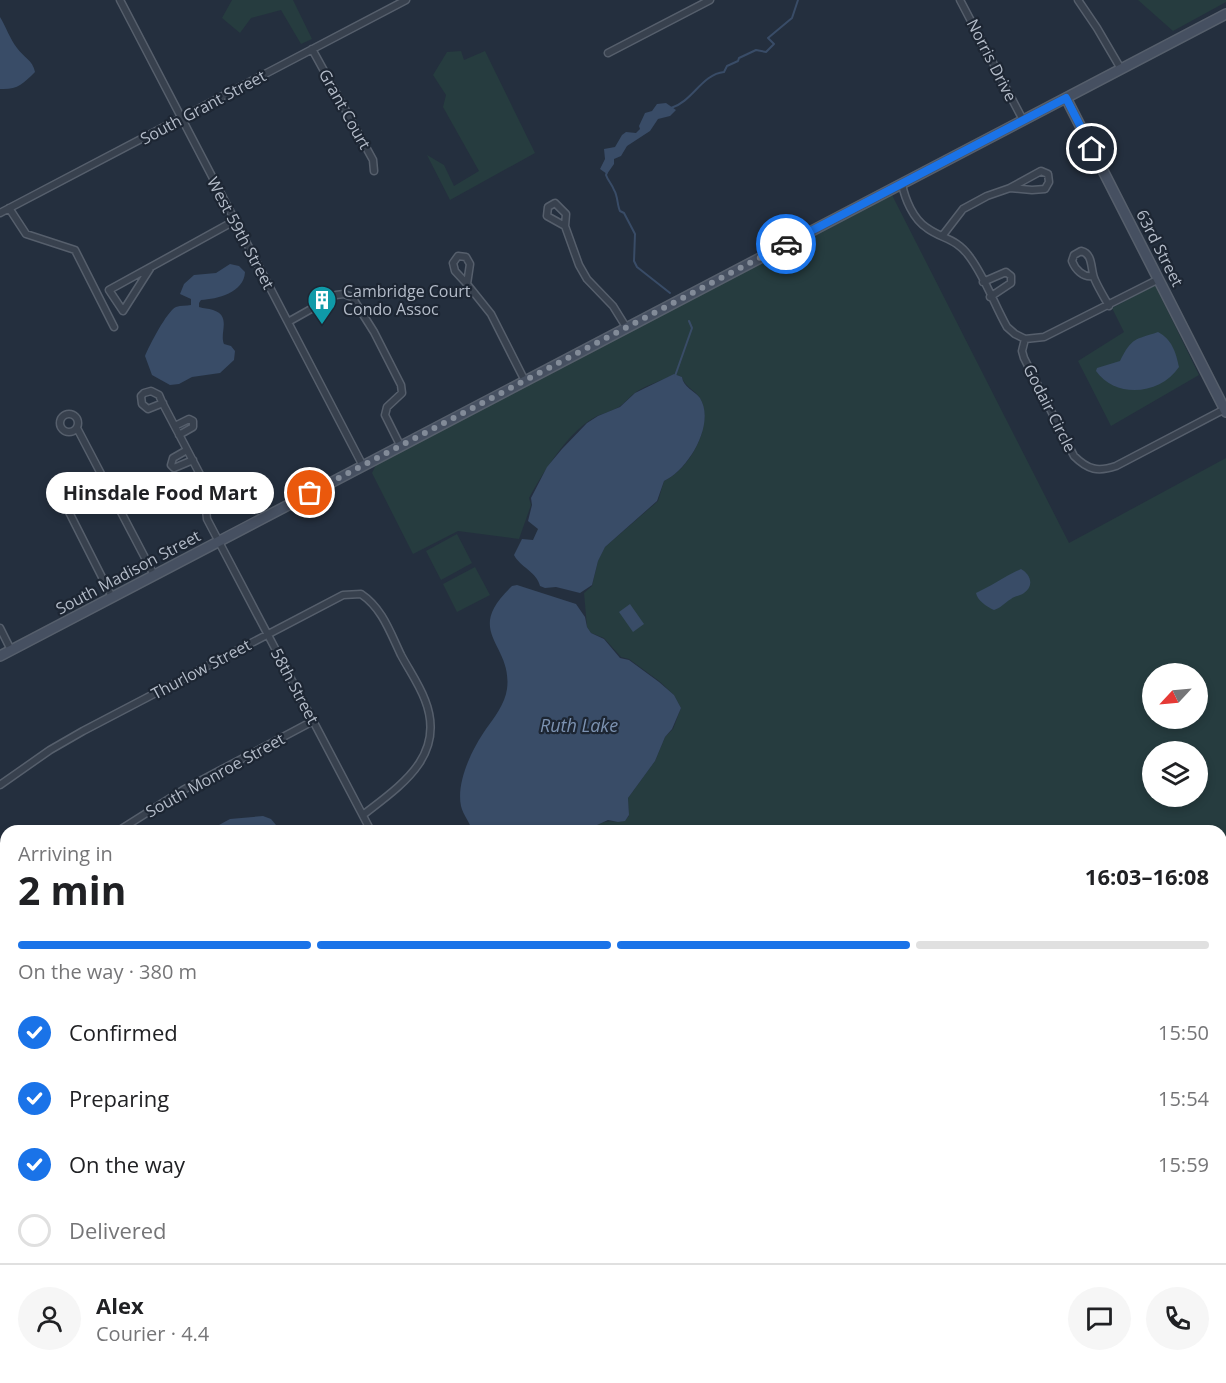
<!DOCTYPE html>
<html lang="en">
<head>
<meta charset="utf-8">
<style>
	:root { --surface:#fff; --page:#f6f6f6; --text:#202124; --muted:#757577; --line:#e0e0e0; --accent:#1a73e8 }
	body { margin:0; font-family:"Open Sans",sans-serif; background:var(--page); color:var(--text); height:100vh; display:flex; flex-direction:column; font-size:22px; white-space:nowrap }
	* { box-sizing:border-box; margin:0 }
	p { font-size:20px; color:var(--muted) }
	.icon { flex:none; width:33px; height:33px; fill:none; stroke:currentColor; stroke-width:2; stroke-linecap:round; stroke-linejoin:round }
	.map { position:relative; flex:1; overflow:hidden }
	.drawer { position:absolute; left:0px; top:825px; width:1227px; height:558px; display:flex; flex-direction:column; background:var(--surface); border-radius:18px 18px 0 0; box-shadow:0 3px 9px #0003 }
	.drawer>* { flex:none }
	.needle { width:39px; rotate:244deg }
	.fabs { position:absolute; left:1142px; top:663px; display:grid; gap:12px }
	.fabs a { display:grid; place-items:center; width:66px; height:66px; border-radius:50%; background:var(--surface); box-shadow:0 3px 9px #0003; font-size:30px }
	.pin { position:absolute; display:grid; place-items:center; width:51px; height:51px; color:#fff; margin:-26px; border:3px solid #fff; border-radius:50%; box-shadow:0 2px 6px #0007 }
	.courier { position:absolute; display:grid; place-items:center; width:60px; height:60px; margin:-30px; border:4px solid #1a73e8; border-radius:50%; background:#fff; color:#222; box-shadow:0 2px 8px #0007 }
	.bubble { position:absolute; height:42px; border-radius:21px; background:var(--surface); box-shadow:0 3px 9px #0003; font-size:20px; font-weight:700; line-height:42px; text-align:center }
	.head em { font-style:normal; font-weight:700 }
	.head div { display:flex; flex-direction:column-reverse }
	.head { display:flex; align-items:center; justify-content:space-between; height:102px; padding:0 18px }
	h1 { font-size:39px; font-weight:700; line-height:45px }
	.bar { display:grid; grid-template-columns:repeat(4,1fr); gap:9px 6px; align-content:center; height:72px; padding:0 18px }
	.bar i { height:8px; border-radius:4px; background:var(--line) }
	.bar .active { background:var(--accent) }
	.bar p { grid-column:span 4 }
	.line { display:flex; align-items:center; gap:15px; padding:0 18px; border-top:2px solid var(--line) }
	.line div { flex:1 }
	.round { display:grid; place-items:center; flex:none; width:63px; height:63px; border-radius:32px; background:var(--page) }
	ol { padding:0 18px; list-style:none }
	li { display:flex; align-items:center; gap:18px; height:66px }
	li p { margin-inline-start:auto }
	li .icon { padding:6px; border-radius:50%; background:var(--accent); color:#fff; stroke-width:4 }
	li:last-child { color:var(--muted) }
	li i { width:33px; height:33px; border:3px solid var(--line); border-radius:50% }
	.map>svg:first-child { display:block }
	.green { fill:#263c3f; fill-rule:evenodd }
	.water { fill:#394c67 }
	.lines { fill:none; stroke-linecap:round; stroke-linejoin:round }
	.stream { stroke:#394c67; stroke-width:2 }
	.street-casing { stroke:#565f6c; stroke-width:9 }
	.secondary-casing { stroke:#565f6c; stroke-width:12 }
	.highway-casing { stroke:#434c59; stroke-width:15 }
	.street { stroke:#38414e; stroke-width:6 }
	.secondary { stroke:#465061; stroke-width:9 }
	.highway { stroke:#746855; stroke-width:12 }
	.done { stroke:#828b98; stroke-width:6; stroke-dasharray:0 10.8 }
	.route { stroke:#1a73e8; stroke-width:8 }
	.labels { text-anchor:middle; stroke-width:4.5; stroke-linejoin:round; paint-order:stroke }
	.street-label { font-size:16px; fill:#b4bcc9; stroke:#1d2633 }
	.poi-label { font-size:16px; fill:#b4bcc9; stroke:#1d2633; text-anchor:start }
	.water-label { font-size:18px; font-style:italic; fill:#7c92b1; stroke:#1d2633 }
</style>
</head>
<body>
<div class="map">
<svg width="1226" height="1383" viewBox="0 0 1226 1383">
	<rect width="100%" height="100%" fill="#242f3e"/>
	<path class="green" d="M232,0H293L312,39L301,44L281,10L251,18L240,33L222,18Z
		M1138,0H1226V2L1173,31Z
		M461,51L464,60L485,51L535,153L450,200L427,155L444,165L454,186L479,171L443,107L446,95L433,75L447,52Z
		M892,195L1069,543L1226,458V988L1221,990V831H585C592,829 598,823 605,822C615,819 621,826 629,816L628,798L655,761L665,737L673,729L681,708L674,695L659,681L629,659L621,657L604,638L591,633L587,627L584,593L592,586L598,561L605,547L658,501L664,481C689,470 715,425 700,398C695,390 684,386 682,377L674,374C662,381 648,384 636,392C630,396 625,403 619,407C612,411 604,413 597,416C569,430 544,471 529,498L531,505L519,539L458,531L413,554L372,473L376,465ZM1152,674H1197V718H1152ZM1152,752H1197V796H1152Z
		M1155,285L1199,375L1111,426L1078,361L1124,332L1112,308Z
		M457,534L472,563L441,580L426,551Z
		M475,567L490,595L457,612L443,584Z"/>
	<path class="water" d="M0,17C6,27 10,39 17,48C23,57 33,60 35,72C23,84 17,90 0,89Z
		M666,103L676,110L670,116L658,119L650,131L627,146L621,156L614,159V164L607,174L600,169L605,159L604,149L615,147L622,135L626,132L636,133L640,129L639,126L645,113L652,111L657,104Z
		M230,264L239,266L245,272C244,293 217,299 201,300L199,303V307C204,309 208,308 213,310C232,316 219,333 224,344L231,346L235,351L234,360L220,373L192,377L179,384L170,385L152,375L145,356C149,346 167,311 176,307C181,305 186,306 191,305V299L180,294L184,284L194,275L216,273Z
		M1158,332C1172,339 1176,353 1179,367C1160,395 1116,399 1096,371L1097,368L1120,361C1132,337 1135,340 1158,332Z
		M674,374L682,377C683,387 695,391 700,398C716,424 688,470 664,481L657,501L605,547L598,561L592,585L580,593L556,587L545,588L540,586C537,572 520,567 514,555L522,539L533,540L538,529L528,521L532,505L531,498L547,467L562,449L587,423L598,416L620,407L635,393Z
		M1021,569C1030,574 1035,585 1024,593C1020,596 1015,596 1011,599C1004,603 1001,608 994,610C987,607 977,600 976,593C992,586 1005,576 1021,569Z
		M517,585L576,604L585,617L587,627L591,633L604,639L620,658L629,660L659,682L674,695L681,708L672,729L665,737L655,761L628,798L629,815L625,821L618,822L608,820L584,831H472C470,822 463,815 461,806C456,782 472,749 486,729C494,718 505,704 507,689C513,643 462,633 512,586Z
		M630,604L644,624L633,632L619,612Z
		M263,816L271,819L281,831H208L230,819Z
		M256,1377H410L400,1383H257Z"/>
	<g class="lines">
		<path class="stream" d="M671,108C692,102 702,74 724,72L727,66L738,61L739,58L756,50L766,52L774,44L768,38L792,18L798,0
			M607,172L606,175C608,181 612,184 614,190C618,196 617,205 620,211L624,213L635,234L634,261L637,267L670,293
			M675,376L692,328L689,321"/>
		<g class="street-casing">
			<path id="street" d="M120,0L363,466
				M960,0L1023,120
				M1078,0L1097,28L1121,69
				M312,49L373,160L374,171
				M608,53L710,0
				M1041,171L1048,174L1049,182L1045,189L1032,190L1010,188Z
				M902,184C905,199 913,219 927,228C942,239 956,238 969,256C985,277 994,304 1007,327L1015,334L1025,339
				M9,208L26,234L75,250L114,327
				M0,213L406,0
				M565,226L547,216L548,207L555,203L566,214L565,226L579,265L587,279L613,306L626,327
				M943,235L963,209L987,196L1010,188
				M151,267L123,311L109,290L227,225L235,221
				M1093,276C1083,278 1075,269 1072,261L1074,255L1081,251C1094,254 1090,270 1095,280C1099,289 1104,297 1109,306
				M983,282L1006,272L1011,276V283L990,297
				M467,284L455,271L453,263L458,256L466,257L470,264L467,284L491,314L525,381
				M288,322L336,295L344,294L352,297L374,332L401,385L402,393L387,407L385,415L401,447
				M1025,339L1022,351L1024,358L1074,456C1088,470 1098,472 1116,466L1225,409
				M1025,339L1044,337L1159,279
				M163,403L148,409L142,404L141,396L144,393L151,391L159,395L162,402L203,480L207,519L371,831
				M60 423a9 9 0 1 1 18 0a9 9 0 1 1-18 0Z
				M175,426L189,419L193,421V427L179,435
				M77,428L154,575
				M187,450L173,458L171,465L174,468L193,460
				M204,502L222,492L227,486L222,480L205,487
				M69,512L112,597
				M0,628L11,650
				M0,785L50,750L83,731L343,595L361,594C382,608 390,632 401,655C409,670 419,684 425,700C447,756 400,786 363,815
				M118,831L183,790L313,721
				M0,937L6,931
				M0,967L6,973
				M1221,1079L1226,1081
				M1221,1215L1226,1216
				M0,1238L6,1235
				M1221,1278L1226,1286
				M1221,1311L1226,1321
				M0,1362L6,1359
				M617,1377L620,1383
				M741,1377L744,1383
				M852,1377L858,1383
				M1001,1377L1002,1383
				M1018,1377V1383
				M1131,1377L1134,1383
				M190,1383L195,1377
				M584,1383L595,1377L598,1383
				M626,1383L639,1381L640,1383
				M968,1383L967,1378L975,1377"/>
		</g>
		<g class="secondary-casing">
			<path id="secondary" d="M1066,98L1226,412
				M0,656L1226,14"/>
		</g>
		<g class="highway-casing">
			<path id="highway" d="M1221,1003L1226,1000
				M1221,1024L1226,1022
				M462,1383L473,1377
				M501,1383L513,1377"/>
		</g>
		<use href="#street" class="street"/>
		<use href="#secondary" class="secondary"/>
		<use href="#highway" class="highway"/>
	</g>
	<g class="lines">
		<path class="done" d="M310,493L786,244"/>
		<path class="route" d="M786,244L1066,98L1092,149"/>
	</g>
	<defs>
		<g id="building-pin" transform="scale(1.5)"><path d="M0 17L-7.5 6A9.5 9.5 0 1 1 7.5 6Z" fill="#0f9aa8" stroke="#1d2633"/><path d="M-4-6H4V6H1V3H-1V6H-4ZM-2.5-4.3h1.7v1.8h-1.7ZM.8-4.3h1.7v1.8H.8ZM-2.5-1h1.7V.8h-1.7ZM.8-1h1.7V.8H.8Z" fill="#fff"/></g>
	</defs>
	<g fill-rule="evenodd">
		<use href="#building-pin" x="322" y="300"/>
	</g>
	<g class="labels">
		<g class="street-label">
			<text transform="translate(992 60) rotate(63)" y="6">Norris Drive</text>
			<text transform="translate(203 107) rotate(-28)" y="6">South Grant Street</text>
			<text transform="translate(345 109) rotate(61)" y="6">Grant Court</text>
			<text transform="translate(241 233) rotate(62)" y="6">West 59th Street</text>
			<text transform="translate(1160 248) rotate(63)" y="6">63rd Street</text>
			<text transform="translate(1050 408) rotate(63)" y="6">Godair Circle</text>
			<text transform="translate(128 572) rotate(-28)" y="6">South Madison Street</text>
			<text transform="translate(201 669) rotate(-28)" y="6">Thurlow Street</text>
			<text transform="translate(295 686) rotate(62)" y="6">58th Street</text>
			<text transform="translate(215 775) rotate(-29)" y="6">South Monroe Street</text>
		</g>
		<g class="poi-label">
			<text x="343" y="297">Cambridge Court<tspan x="343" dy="18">Condo Assoc</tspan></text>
		</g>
		<g class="water-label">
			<text x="579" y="732">Ruth Lake</text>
		</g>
	</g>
</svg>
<div class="fabs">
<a><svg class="needle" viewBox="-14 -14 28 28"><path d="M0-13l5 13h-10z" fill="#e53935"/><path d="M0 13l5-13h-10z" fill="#757577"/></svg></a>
<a><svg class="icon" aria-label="layers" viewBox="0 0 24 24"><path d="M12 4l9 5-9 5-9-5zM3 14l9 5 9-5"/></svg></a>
</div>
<div class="pin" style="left:310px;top:493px;background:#ea580c"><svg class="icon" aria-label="bag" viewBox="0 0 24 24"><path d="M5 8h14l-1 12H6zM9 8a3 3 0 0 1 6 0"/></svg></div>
<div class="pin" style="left:1092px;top:149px;background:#1f2937"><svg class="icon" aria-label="home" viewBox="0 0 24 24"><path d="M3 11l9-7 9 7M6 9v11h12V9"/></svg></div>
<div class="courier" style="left:786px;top:244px"><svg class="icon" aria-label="car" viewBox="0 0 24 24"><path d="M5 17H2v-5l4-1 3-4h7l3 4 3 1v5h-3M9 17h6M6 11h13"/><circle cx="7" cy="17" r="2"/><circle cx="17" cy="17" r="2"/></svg></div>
<div class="bubble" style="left:46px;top:472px;width:228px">Hinsdale Food Mart</div>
<section class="drawer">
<div class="head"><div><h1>2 min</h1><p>Arriving in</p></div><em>16:03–16:08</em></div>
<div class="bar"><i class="active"></i><i class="active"></i><i class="active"></i><i></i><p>On the way · 380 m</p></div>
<ol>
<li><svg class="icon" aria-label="check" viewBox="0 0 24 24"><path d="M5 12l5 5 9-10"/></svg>Confirmed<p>15:50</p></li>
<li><svg class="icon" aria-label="check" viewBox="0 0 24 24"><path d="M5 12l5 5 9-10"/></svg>Preparing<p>15:54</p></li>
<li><svg class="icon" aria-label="check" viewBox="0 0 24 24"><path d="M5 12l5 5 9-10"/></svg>On the way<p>15:59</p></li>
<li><i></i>Delivered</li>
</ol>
<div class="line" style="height:108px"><a class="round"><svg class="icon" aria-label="person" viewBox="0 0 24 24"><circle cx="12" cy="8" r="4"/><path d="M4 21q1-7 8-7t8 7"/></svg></a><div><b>Alex</b><p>Courier · 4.4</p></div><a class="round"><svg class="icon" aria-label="chat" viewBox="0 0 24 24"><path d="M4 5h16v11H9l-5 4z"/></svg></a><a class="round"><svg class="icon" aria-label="phone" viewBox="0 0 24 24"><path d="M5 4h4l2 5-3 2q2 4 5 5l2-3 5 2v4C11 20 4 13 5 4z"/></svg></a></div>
</section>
</div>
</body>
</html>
